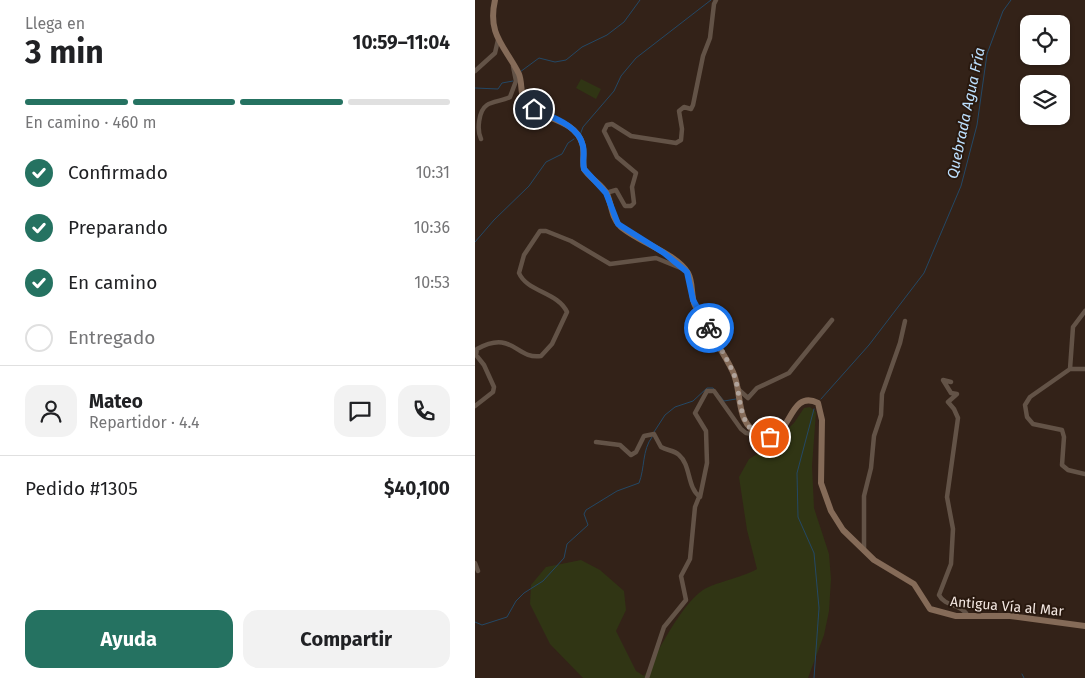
<!DOCTYPE html>
<html lang="es">
<head>
<meta charset="utf-8">
<style>
	:root { --surface:#fff; --page:#f2f2f2; --text:#202124; --muted:#757577; --line:#e0e0e0; --accent:#257261 }
	body { margin:0; font-family:"Fira Sans",sans-serif; background:var(--page); color:var(--text); height:100vh; display:flex; flex-direction:column; font-size:19px; white-space:nowrap }
	* { box-sizing:border-box; margin:0 }
	p { font-size:16px; color:var(--muted) }
	.icon { flex:none; width:28px; height:28px; fill:none; stroke:currentColor; stroke-width:2; stroke-linecap:round; stroke-linejoin:round }
	.map { position:relative; flex:1; overflow:hidden }
	.side { display:flex; flex-direction:column; background:var(--surface); width:475px }
	.side>* { flex:none }
	.tools { position:absolute; left:545px; top:15px; display:grid; gap:10px }
	.tools a { display:grid; place-items:center; width:50px; height:50px; border-radius:10px; background:var(--surface); box-shadow:0 1px 4px #0004; font-size:25px }
	.pin { position:absolute; display:grid; place-items:center; width:42px; height:42px; color:#fff; margin:-21px; border:2px solid #fff; border-radius:50%; box-shadow:0 1px 5px #0007 }
	.courier { position:absolute; display:grid; place-items:center; width:50px; height:50px; margin:-25px; border:4px solid #1a73e8; border-radius:50%; background:#fff; color:#222; box-shadow:0 1px 6px #0007 }
	.summary em { font-style:normal; font-weight:700 }
	.summary div { display:flex; flex-direction:column-reverse }
	.summary { display:flex; align-items:center; justify-content:space-between; height:85px; padding:0 25px }
	h1 { font-size:32px; font-weight:700; line-height:38px }
	.bar { display:grid; grid-template-columns:repeat(4,1fr); gap:8px 5px; align-content:center; height:60px; padding:0 25px }
	.bar i { height:6px; border-radius:4px; background:var(--line) }
	.bar .on { background:var(--accent) }
	.bar p { grid-column:span 4 }
	.line { display:flex; align-items:center; gap:12px; padding:0 25px; border-top:1px solid var(--line) }
	.line div { flex:1 }
	.round { display:grid; place-items:center; flex:none; width:52px; height:52px; border-radius:15px; background:var(--page) }
	ol { padding:0 25px; list-style:none }
	li { display:flex; align-items:center; gap:15px; height:55px }
	li p { margin-inline-start:auto }
	li .icon { padding:5px; border-radius:50%; background:var(--accent); color:#fff; stroke-width:4 }
	li:last-child { color:var(--muted) }
	li i { width:28px; height:28px; border:2px solid var(--line); border-radius:50% }
	.cta { display:flex; gap:10px; margin-top:auto; padding:10px 25px }
	.cta a { flex:1; height:58px; border-radius:15px; background:var(--accent); color:#fff; font-size:20px; font-weight:700; line-height:58px; text-align:center }
	.cta a+a { background:var(--page); color:var(--text) }
	main { display:flex; flex:1; min-height:0 }
	.map>svg:first-child { display:block }
	.green { fill:#303514 }
	.lines { fill:none; stroke-linecap:round; stroke-linejoin:round }
	.stream { stroke:#244865; stroke-width:1 }
	.minor { stroke:#635347; stroke-width:4.5 }
	.secondary { stroke:#856b58; stroke-width:6 }
	.done { stroke:#b0a39b; stroke-width:5; stroke-dasharray:0 9 }
	.route { stroke:#1a73e8; stroke-width:6 }
	.labels { text-anchor:middle; stroke-width:4; stroke-linejoin:round; paint-order:stroke }
	.street-label { font-size:14px; fill:#f4e8e2; stroke:#29190f }
	.water-label { font-size:15px; font-style:italic; fill:#bde0ff; stroke:#29190f }
</style>
</head>
<body>
<main>
<section class="side">
<div class="summary"><div><h1>3 min</h1><p>Llega en</p></div><em>10:59–11:04</em></div>
<div class="bar"><i class="on"></i><i class="on"></i><i class="on"></i><i></i><p>En camino · 460 m</p></div>
<ol>
<li><svg class="icon" aria-label="check" viewBox="0 0 24 24"><path d="M5 12l5 5 9-10"/></svg>Confirmado<p>10:31</p></li>
<li><svg class="icon" aria-label="check" viewBox="0 0 24 24"><path d="M5 12l5 5 9-10"/></svg>Preparando<p>10:36</p></li>
<li><svg class="icon" aria-label="check" viewBox="0 0 24 24"><path d="M5 12l5 5 9-10"/></svg>En camino<p>10:53</p></li>
<li><i></i>Entregado</li>
</ol>
<div class="line" style="height:90px"><a class="round"><svg class="icon" aria-label="person" viewBox="0 0 24 24"><circle cx="12" cy="8" r="4"/><path d="M4 21q1-7 8-7t8 7"/></svg></a><div><b>Mateo</b><p>Repartidor · 4.4</p></div><a class="round"><svg class="icon" aria-label="chat" viewBox="0 0 24 24"><path d="M4 5h16v11H9l-5 4z"/></svg></a><a class="round"><svg class="icon" aria-label="phone" viewBox="0 0 24 24"><path d="M5 4h4l2 5-3 2q2 4 5 5l2-3 5 2v4C11 20 4 13 5 4z"/></svg></a></div>
<div class="line" style="height:65px"><div>Pedido #1305</div><b>$40,100</b></div>
<div class="cta"><a>Ayuda</a><a>Compartir</a></div>
</section>
<div class="map">
<svg width="610" height="678" viewBox="0 0 610 678">
	<rect width="100%" height="100%" fill="#332218"/>
	<path class="green" d="M106,79L126,89L121,99L101,88Z
		M335,407L341,412L337,466L339,508L354,554L356,579L354,611L349,635L333,678H108L75,644L55,604L56,585L71,567L106,560L125,570L149,591L151,610L141,631L161,671L169,676C183,652 205,606 228,590C238,583 266,578 282,569L272,530L264,477L274,459L292,448L319,423L329,408Z"/>
	<g class="lines">
		<path class="stream" d="M45,72L64,58L80,62L91,60L107,47L132,35L149,22L165,0
			M0,88L23,89L27,83L38,81
			M105,135L108,127L139,91L146,76L161,58L236,0
			M0,242L19,220L54,186L71,162L87,154L93,143L99,139
			M273,395L281,387
			M346,399L394,345L449,273L486,186L502,125L512,54L528,11L536,0
			M339,409L322,473L323,517L339,553L344,608L339,678
			M179,432L190,415L200,407L218,401L232,388H238L249,401L261,399
			M0,622L7,625L32,617L41,601L49,593L68,581L89,558L92,544L113,525L109,514L111,510L142,491L164,483C170,468 167,450 177,437
			M547,674L549,678"/>
		<path class="minor" d="M0,71L20,53L23,40
			M6,139C2,131 3,111 12,105C18,101 28,101 35,97L41,81L38,66
			M131,193L141,190L150,206H156L159,203L157,187L161,173L142,157L129,131L132,125L137,124L156,136L201,143L206,140L207,129L204,111L209,107L216,109L218,105L228,56L235,38L239,4L241,0
			M610,311L598,327L595,369L555,397L550,405L552,417L558,424L587,430L589,437L587,465L593,470L610,474
			M595,369H610
			M476,382L468,380L476,393L482,394L473,402L479,409L483,418L472,497L478,529L476,564L464,595C470,607 487,604 493,616
			M263,389L273,398L282,388L314,373L357,320
			M0,406L18,392L19,387L9,365L1,355L2,349C38,329 41,360 66,356L77,344L92,312C83,292 52,292 44,273L49,255L65,231H71L96,241L135,264L181,258L208,269
			M121,442L145,445L156,455L161,452L169,436L179,434L186,447C193,451 199,450 204,455C216,465 212,488 225,497L232,463L231,431L220,413L232,391H239L266,429L271,433L283,435
			M389,551V496L396,468L399,436L406,415L407,394L425,343L430,321
			M0,563L3,571
			M172,678L189,627L211,600L206,576L215,559L220,507L224,497"/>
		<path class="secondary" d="M20,0C12,35 30,46 44,74C48,84 44,95 52,104C66,120 99,118 107,143C110,151 107,161 109,169C115,179 127,184 132,194C137,205 136,217 145,226C161,241 201,253 213,273C218,282 216,293 219,303C229,327 247,348 258,372C268,393 259,424 286,435C316,448 312,387 343,403L347,420L346,483L356,511L368,530L399,560L439,584L455,609L481,616H535L610,626"/>
	</g>
	<g class="lines">
		<path class="done" d="M234,328C242,342 251,357 258,372C268,395 260,434 295,437"/>
		<path class="route" d="M59,109C76,117 104,125 108,146C110,154 107,161 109,169L131,193L143,224L189,253L212,272L218,300L234,328"/>
	</g>
	<g class="labels">
		<g class="street-label">
			<text transform="translate(532 606) rotate(5)" y="5">Antigua Vía al Mar</text>
		</g>
		<g class="water-label">
			<text transform="translate(491 113) rotate(-78)" y="5">Quebrada Agua Fría</text>
		</g>
	</g>
</svg>
<div class="tools">
<a><svg class="icon" aria-label="locate" viewBox="0 0 24 24"><circle cx="12" cy="12" r="6"/><path d="M12 2v4M12 18v4M2 12h4M18 12h4"/></svg></a>
<a><svg class="icon" aria-label="layers" viewBox="0 0 24 24"><path d="M12 4l9 5-9 5-9-5zM3 14l9 5 9-5"/></svg></a>
</div>
<div class="pin" style="left:295px;top:437px;background:#ea580c"><svg class="icon" aria-label="bag" viewBox="0 0 24 24"><path d="M5 8h14l-1 12H6zM9 8a3 3 0 0 1 6 0"/></svg></div>
<div class="pin" style="left:59px;top:109px;background:#1f2937"><svg class="icon" aria-label="home" viewBox="0 0 24 24"><path d="M3 11l9-7 9 7M6 9v11h12V9"/></svg></div>
<div class="courier" style="left:234px;top:328px"><svg class="icon" aria-label="bike" viewBox="0 0 24 24"><circle cx="6" cy="16" r="4"/><circle cx="18" cy="16" r="4"/><path d="M6 16l4-8h5l3 8M10 8l3 8H6M13 5h3"/></svg></div>
</div>
</main>
</body>
</html>
